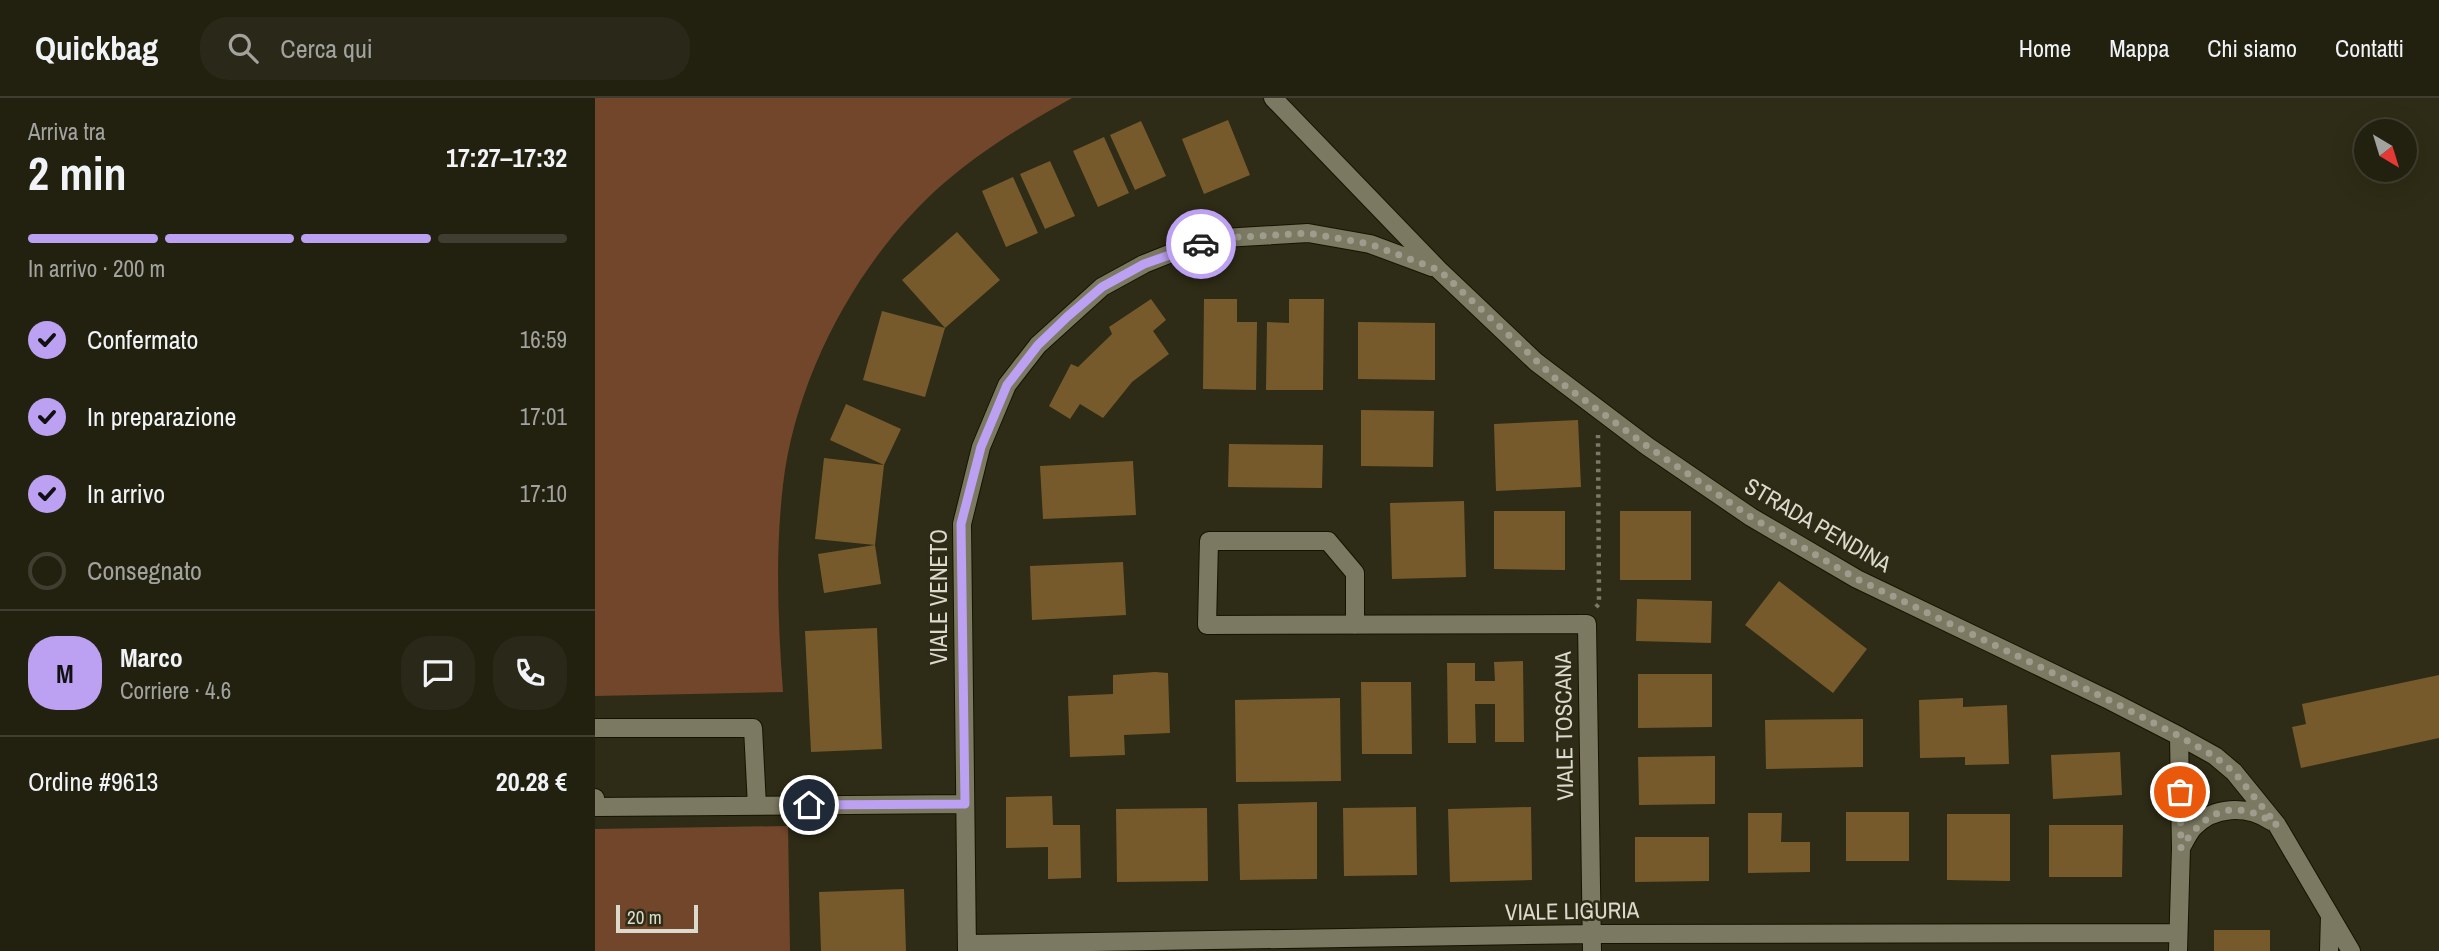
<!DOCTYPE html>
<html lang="it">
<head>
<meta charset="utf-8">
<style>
	:root { --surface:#222110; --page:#2a2919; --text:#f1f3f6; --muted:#a2a39f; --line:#3f3e30; --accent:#bca0f2 }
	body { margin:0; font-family:"Archivo Narrow",sans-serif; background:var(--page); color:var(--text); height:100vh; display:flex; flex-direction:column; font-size:26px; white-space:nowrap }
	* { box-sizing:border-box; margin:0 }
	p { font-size:23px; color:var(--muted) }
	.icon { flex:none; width:38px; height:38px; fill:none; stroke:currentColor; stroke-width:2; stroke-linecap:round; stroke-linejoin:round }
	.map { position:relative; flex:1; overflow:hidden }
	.panel { display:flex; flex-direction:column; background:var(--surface); width:595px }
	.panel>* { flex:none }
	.needle { width:46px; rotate:142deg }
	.tools { position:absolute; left:1759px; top:21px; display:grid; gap:14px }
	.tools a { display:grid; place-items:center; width:63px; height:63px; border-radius:50%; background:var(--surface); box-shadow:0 7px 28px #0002,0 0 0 2px var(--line); font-size:35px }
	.scale { position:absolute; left:21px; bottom:18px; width:82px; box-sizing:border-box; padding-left:7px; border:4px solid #dbdacd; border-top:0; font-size:19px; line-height:24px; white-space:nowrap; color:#dbdacd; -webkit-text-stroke:5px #2e2c16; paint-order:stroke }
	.pin { position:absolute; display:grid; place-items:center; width:60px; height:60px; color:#fff; margin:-30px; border:4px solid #fff; border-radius:50%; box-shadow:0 2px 7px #0007 }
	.courier { position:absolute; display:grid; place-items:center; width:70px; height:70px; margin:-35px; border:5px solid #bca0f2; border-radius:50%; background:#fff; color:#222; box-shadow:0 2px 9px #0007 }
	.head em { font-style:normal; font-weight:700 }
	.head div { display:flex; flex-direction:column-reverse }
	.head { display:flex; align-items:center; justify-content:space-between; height:119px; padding:0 28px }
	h1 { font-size:46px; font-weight:700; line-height:52px }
	.bar { display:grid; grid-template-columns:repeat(4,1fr); gap:10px 7px; align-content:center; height:84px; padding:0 28px }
	.bar i { height:9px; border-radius:5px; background:var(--line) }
	.bar .current { background:var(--accent) }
	.bar p { grid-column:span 4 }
	.line { display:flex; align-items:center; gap:18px; padding:0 28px; border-top:2px solid var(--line) }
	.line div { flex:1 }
	.round { display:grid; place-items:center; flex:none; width:74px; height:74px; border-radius:28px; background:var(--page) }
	ol { padding:0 28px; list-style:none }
	li { display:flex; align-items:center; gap:21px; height:77px }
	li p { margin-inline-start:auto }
	li .icon { padding:7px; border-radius:50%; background:var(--accent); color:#111; stroke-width:4 }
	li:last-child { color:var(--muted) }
	li i { width:38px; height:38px; border:4px solid var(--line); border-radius:50% }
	header { display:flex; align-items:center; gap:42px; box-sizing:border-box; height:98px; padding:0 35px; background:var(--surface); border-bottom:2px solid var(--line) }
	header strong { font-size:33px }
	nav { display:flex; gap:38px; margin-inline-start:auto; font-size:24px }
	.search { width:490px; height:63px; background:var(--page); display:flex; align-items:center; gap:18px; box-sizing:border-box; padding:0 24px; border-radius:28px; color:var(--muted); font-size:26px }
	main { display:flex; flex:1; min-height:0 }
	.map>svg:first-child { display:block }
	.green { fill:#71462b }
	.building { fill:#765a2c }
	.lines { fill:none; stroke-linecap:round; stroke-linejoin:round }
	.street-casing { stroke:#161401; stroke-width:20 }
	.path { stroke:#7b7967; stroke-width:4.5; stroke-dasharray:3.5 5; stroke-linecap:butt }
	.street { stroke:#7b7961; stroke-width:18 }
	.done { stroke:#9e9d8d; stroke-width:7; stroke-dasharray:0 12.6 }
	.route { stroke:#bca0f2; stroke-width:9 }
	.labels { text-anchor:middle; stroke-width:5; stroke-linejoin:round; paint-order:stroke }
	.street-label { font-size:23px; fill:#dbdacd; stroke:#2e2c16 }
</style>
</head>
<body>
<header>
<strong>Quickbag</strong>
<div class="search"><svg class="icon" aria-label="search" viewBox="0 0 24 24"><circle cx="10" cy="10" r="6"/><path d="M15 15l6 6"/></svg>Cerca qui</div>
<nav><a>Home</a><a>Mappa</a><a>Chi siamo</a><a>Contatti</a></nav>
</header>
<main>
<section class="panel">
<div class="head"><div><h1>2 min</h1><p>Arriva tra</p></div><em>17:27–17:32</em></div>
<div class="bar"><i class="current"></i><i class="current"></i><i class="current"></i><i></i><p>In arrivo · 200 m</p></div>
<ol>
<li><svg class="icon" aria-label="check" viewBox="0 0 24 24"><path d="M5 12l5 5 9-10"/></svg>Confermato<p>16:59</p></li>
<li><svg class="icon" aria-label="check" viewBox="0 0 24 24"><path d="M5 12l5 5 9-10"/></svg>In preparazione<p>17:01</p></li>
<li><svg class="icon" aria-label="check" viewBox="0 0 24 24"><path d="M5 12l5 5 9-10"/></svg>In arrivo<p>17:10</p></li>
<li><i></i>Consegnato</li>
</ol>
<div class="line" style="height:126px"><b class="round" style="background:var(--accent);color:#111">M</b><div><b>Marco</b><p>Corriere · 4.6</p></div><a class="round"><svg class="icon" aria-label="chat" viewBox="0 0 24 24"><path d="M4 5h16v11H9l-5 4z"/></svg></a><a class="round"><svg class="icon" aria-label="phone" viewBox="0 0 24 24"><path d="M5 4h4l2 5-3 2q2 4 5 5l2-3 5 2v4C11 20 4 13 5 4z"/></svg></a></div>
<div class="line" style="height:91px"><div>Ordine #9613</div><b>20.28 €</b></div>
</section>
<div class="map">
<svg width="1844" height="853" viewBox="0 0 1844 853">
	<rect width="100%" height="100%" fill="#2e2c16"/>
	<path class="green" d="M0,0H477C432,25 388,51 349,85C265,158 201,276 188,387C180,456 183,525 188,594L0,598Z
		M193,728L195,853H0V731Z"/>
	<path class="building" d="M633,22L655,77L609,96L587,41Z
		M546,23L571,78L540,92L515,37Z
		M509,39L534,95L503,109L478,53Z
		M455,63L480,118L450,131L425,76Z
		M418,79L443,135L411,149L387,93Z
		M362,134L405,182L350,230L307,182Z
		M556,201L571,222L558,233L574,256L537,284L508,320L485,306L475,321L454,308L476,266L483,269L517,236L514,229Z
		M609,201H642V224H662L661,292L608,291Z
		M694,201H729L728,292H671L672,224L694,225Z
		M287,213L350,230L330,299L268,282Z
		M763,224L840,225V282L763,281Z
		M251,306L306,331L289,367L235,342Z
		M766,312L839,313L838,369L766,368Z
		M983,322L986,389L901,393L899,326Z
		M634,346L728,347L727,390L633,389Z
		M229,360L289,367L280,447L286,486L229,495L223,456L280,447L220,441Z
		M538,363L541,417L448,421L445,368Z
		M869,403L871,479L797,481L795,405Z
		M899,413H970V472L899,471Z
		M1025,413H1096V482H1025Z
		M528,464L531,517L437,522L435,468Z
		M1184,483L1272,551L1238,595L1150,527Z
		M1042,501L1117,503L1116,545L1041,543Z
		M282,530L287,651L216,654L210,533Z
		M928,563L929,644H900V606H880L881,645H853L852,565H880V583H900L899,564Z
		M560,574L573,575L575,635L529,637L530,657L475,659L473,598L518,596V577Z
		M1043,576H1117V629L1043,630Z
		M1844,577V640L1706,670L1697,629L1711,626L1707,606Z
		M766,584H816L817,656H767Z
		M745,600L746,683L641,684L640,602Z
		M1368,600V609L1412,607L1414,666L1370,667V659L1325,660L1324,602Z
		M1268,621V669L1171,671L1170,622Z
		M1525,654L1527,697L1458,701L1456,657Z
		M1120,658V706L1044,707L1043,659Z
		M457,698L458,727H485L486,780L453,781V749L411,750V699Z
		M722,704V781L645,782L643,706Z
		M821,709L822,777L749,778L748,710Z
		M936,709L937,782L855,784L853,711Z
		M612,710L613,783L522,784L521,711Z
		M1251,714H1314V763H1251Z
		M1153,715H1187L1186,744H1215V774L1153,775Z
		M1352,716H1415V783L1352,782Z
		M1454,727H1528L1527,779H1454Z
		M1040,739H1114V783L1040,784Z
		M309,791L311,853H226L224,794Z
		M1619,832H1675V853H1619Z"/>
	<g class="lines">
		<g class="street-casing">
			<path id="street" d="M678,0L844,172L941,264L1052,348L1156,419L1262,481L1516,603L1584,638L1620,658L1639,674L1682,727L1756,853
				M760,527V475L733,443H614L612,527L992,526L997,853
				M0,630H158L162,708
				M0,700V709L370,706
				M1586,750C1590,743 1593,736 1598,730C1618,708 1652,707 1676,723
				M372,846L997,836L1583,835
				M372,853L367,426L386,349L412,287L443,247L507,189L549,166L589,150L628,140L713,135L775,146L837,169
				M1583,853L1586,750L1584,638
				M1734,853L1735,818"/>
		</g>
		<path class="path" d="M1001,509L1004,506L1003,337"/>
		<use href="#street" class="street"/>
	</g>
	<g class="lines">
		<path class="done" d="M606,146L628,140L713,135L775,146L844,172L961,281L1052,348L1156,419L1262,481L1516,603L1584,638L1619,658L1639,674L1682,727C1641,700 1612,710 1586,750L1585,694"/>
		<path class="route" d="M214,707L370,706L366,426L386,349L412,287L443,247L472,219L507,189L549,166L606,146"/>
	</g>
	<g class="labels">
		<g class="street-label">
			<text transform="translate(1223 427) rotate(30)" y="8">STRADA PENDINA</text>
			<text transform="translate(344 499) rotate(-90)" y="8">VIALE VENETO</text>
			<text transform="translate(969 628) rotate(-91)" y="8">VIALE TOSCANA</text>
			<text transform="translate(977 813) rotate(-1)" y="8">VIALE LIGURIA</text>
		</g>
	</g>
</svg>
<div class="tools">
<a><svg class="needle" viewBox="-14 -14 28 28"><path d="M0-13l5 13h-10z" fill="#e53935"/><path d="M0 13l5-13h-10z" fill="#a2a39f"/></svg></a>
</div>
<div class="scale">20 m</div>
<div class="pin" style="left:1585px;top:694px;background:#ea580c"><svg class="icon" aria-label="bag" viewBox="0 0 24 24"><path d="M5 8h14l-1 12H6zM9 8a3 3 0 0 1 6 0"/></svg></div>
<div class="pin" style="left:214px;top:707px;background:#1f2937"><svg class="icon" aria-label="home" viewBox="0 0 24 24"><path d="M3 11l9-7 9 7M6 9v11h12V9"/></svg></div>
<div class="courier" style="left:606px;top:146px"><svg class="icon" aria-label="car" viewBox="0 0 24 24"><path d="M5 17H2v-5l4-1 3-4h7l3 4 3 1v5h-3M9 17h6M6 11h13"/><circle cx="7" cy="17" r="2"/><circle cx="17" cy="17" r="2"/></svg></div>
</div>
</main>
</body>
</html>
